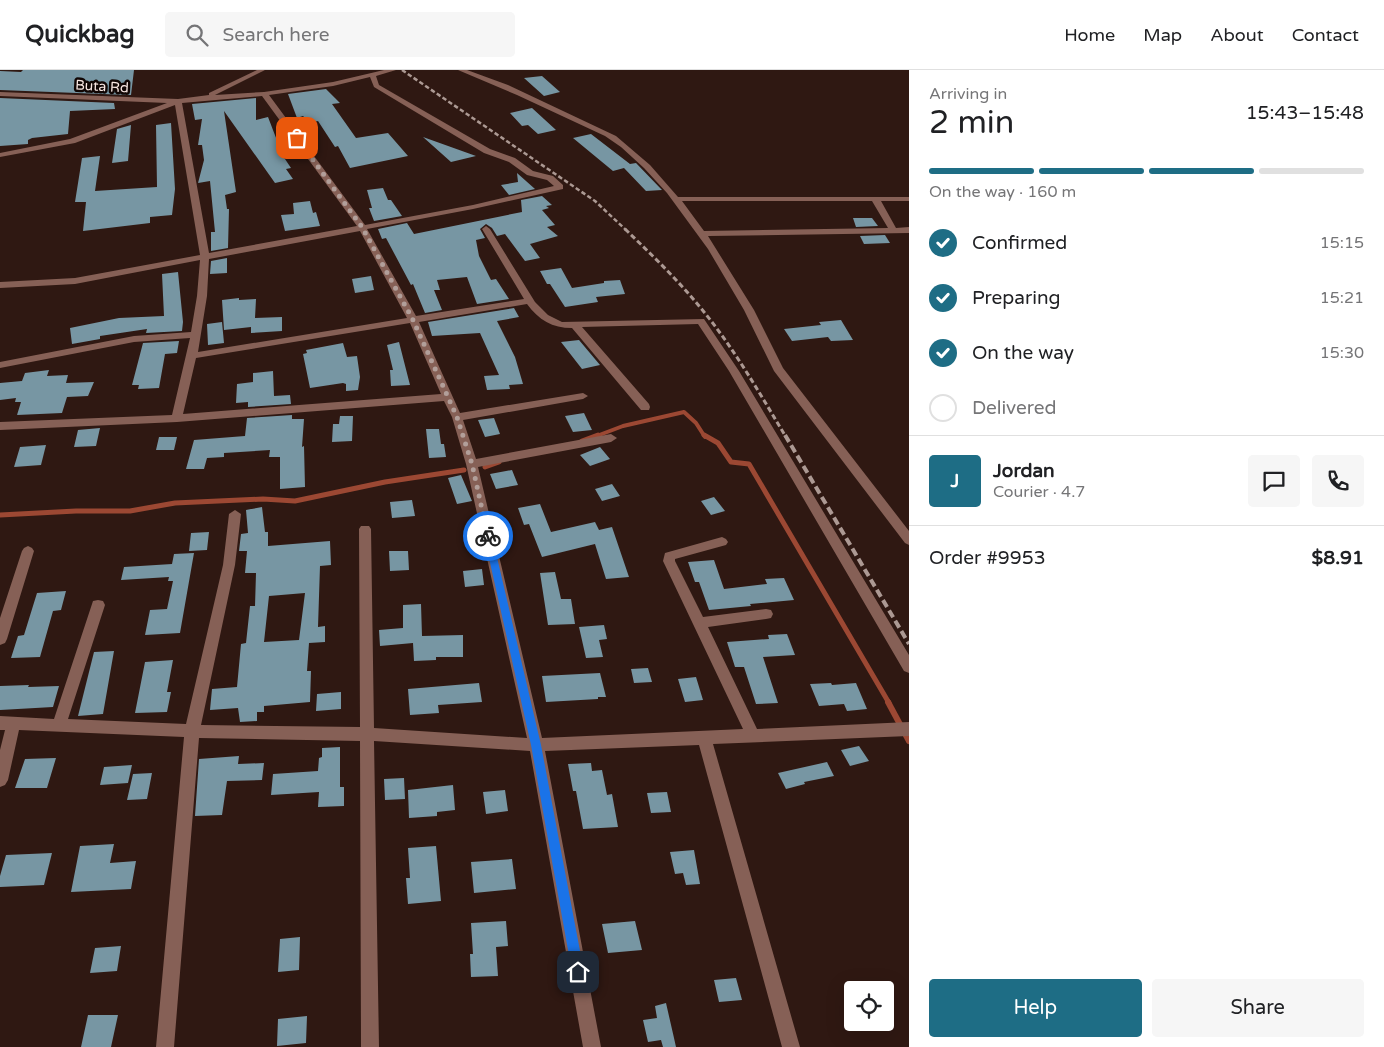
<!DOCTYPE html>
<html lang="en">
<head>
<meta charset="utf-8">
<style>
	:root { --surface:#fff; --page:#f6f6f6; --text:#202124; --muted:#757577; --line:#e0e0e0; --accent:#1e6d85 }
	body { margin:0; font-family:"Varela Round",sans-serif; background:var(--page); color:var(--text); height:100vh; display:flex; flex-direction:column; font-size:19px; white-space:nowrap }
	* { box-sizing:border-box; margin:0 }
	p { font-size:16px; color:var(--muted) }
	.icon { flex:none; width:28px; height:28px; fill:none; stroke:currentColor; stroke-width:2; stroke-linecap:round; stroke-linejoin:round }
	.map { position:relative; flex:1; overflow:hidden }
	.sheet { display:flex; flex-direction:column; background:var(--surface); width:475px }
	.sheet>* { flex:none }
	.buttons { position:absolute; left:844px; top:911px; display:grid; gap:10px }
	.buttons a { display:grid; place-items:center; width:50px; height:50px; border-radius:5px; background:var(--surface); box-shadow:0 5px 20px #0002; font-size:25px }
	.pin { position:absolute; display:grid; place-items:center; width:42px; height:42px; color:#fff; margin:-21px; border-radius:10px; box-shadow:0 2px 8px #0006 }
	.courier { position:absolute; display:grid; place-items:center; width:50px; height:50px; margin:-25px; border:4px solid #1a73e8; border-radius:50%; background:#fff; color:#222; box-shadow:0 1px 6px #0007 }
	.headline em { font-style:normal; font-weight:600 }
	.headline div { display:flex; flex-direction:column-reverse }
	.headline { display:flex; align-items:center; justify-content:space-between; height:85px; padding:0 20px }
	h1 { font-size:32px; font-weight:600; line-height:38px }
	.bar { display:grid; grid-template-columns:repeat(4,1fr); gap:8px 5px; align-content:center; height:60px; padding:0 20px }
	.bar i { height:6px; border-radius:4px; background:var(--line) }
	.bar .selected { background:var(--accent) }
	.bar p { grid-column:span 4 }
	.line { display:flex; align-items:center; gap:12px; padding:0 20px; border-top:1px solid var(--line) }
	.line div { flex:1 }
	.round { display:grid; place-items:center; flex:none; width:52px; height:52px; border-radius:5px; background:var(--page) }
	ol { padding:0 20px; list-style:none }
	li { display:flex; align-items:center; gap:15px; height:55px }
	li p { margin-inline-start:auto }
	li .icon { padding:5px; border-radius:50%; background:var(--accent); color:#fff; stroke-width:4 }
	li:last-child { color:var(--muted) }
	li i { width:28px; height:28px; border:2px solid var(--line); border-radius:50% }
	.cta { display:flex; gap:10px; margin-top:auto; padding:10px 20px }
	.cta a { flex:1; height:58px; border-radius:5px; background:var(--accent); color:#fff; font-size:20px; font-weight:600; line-height:58px; text-align:center }
	.cta a+a { background:var(--page); color:var(--text) }
	header { display:flex; align-items:center; gap:30px; box-sizing:border-box; height:70px; padding:0 25px; background:var(--surface); border-bottom:1px solid var(--line) }
	header strong { font-size:24px }
	nav { display:flex; gap:28px; margin-inline-start:auto; font-size:18px }
	.search { width:350px; height:45px; background:var(--page); display:flex; align-items:center; gap:12px; box-sizing:border-box; padding:0 18px; border-radius:5px; color:var(--muted); font-size:19px }
	main { display:flex; flex:1; min-height:0 }
	.map>svg:first-child { display:block }
	.lines { fill:none; stroke-linecap:round; stroke-linejoin:round }
	.stream-far2 { stroke:#9c4833; stroke-width:4 }
	.stream-far1 { stroke:#9c4833; stroke-width:5 }
	.stream { stroke:#9c4833; stroke-width:6 }
	.building { fill:#7796a3; fill-rule:evenodd }
	.minor { fill:#866056; fill-rule:evenodd }
	.rail-far2 { stroke:#ac9993; stroke-width:2.5; stroke-dasharray:4.5 2.5; stroke-linecap:butt }
	.rail-far1 { stroke:#ac9993; stroke-width:3; stroke-dasharray:5.5 3; stroke-linecap:butt }
	.rail { stroke:#ac9993; stroke-width:4; stroke-dasharray:8 4; stroke-linecap:butt }
	.route { fill:#1a73e8 }
	.done { stroke:#b29f9a; stroke-width:5; stroke-dasharray:0 9 }
	.labels { text-anchor:middle; stroke-width:5; stroke-linejoin:round; paint-order:stroke }
	.far-street-label { font-size:14px; fill:#f9e8e3; stroke:#100604 }
</style>
</head>
<body>
<header>
<strong>Quickbag</strong>
<div class="search"><svg class="icon" aria-label="search" viewBox="0 0 24 24"><circle cx="10" cy="10" r="6"/><path d="M15 15l6 6"/></svg>Search here</div>
<nav><a>Home</a><a>Map</a><a>About</a><a>Contact</a></nav>
</header>
<main>
<div class="map">
<svg width="909" height="977" viewBox="0 0 909 977">
	<rect width="100%" height="100%" fill="#2f1812"/>
	<g class="lines">
		<path class="stream-far2" d="M594,367L623,356L684,342L696,353L705,367"/>
		<path class="stream-far1" d="M704,365L718,373L731,392L749,394L889,633
			M582,371L598,365
			M485,397L499,392
			M0,445L76,441H130L175,433L263,429L295,431L385,412L464,400"/>
		<path class="stream" d="M888,632L909,671"/>
	</g>
	<path class="building" d="M23,0H134L131,25H128L0,20V1L21,2Z
		M542,6L560,22L544,26L524,8Z
		M326,19L340,33L332,34L356,68L388,63L408,86L350,98L338,76L335,77L318,51L310,53L303,46L297,48L288,24Z
		M0,28L114,33L115,39L70,41L68,64L32,68L28,70V74L0,76Z
		M256,28V50L268,47L283,86L291,98L286,99L293,109L275,113L224,41L236,122L225,125L227,139H229L228,178L211,181V162H215L210,111L198,113L204,90L202,75H198L202,49L195,50L192,34Z
		M532,38L556,60L538,64L528,55L522,56L510,43Z
		M171,53L175,119L172,145L150,147V153L83,161L86,132H75L82,88L100,86L95,121L157,117L156,55Z
		M131,55L128,91L112,93L117,59Z
		M591,64L630,94L636,93L662,120L646,121L624,98L613,101L573,68Z
		M423,67L476,86L451,92Z
		M517,103L535,119L509,125L501,115L518,112Z
		M383,118L388,130H391L402,146L374,151L369,138H372L367,120Z
		M542,126L552,135L546,136L549,138L542,140L555,155L547,157L558,166L530,174L540,188L525,191L505,164L497,166L492,158L486,154L480,159L485,168L476,170L479,186L491,210L496,209L509,229L477,234L467,207L437,210L440,220H434L442,240L425,243L413,214L411,215L386,168L382,169L378,159L407,153L414,164L522,142L521,130Z
		M310,131L313,143L316,142L320,156L285,161L281,145L294,144L293,133Z
		M853,148H872L878,156L856,157Z
		M885,165L890,173L864,174L860,166Z
		M227,188V203L210,204L211,191Z
		M561,198L572,218L604,213V211L620,210L625,224L596,227L598,232L565,237L550,214H547L540,201Z
		M178,202L183,252L182,261L146,263L147,259L100,266V269L72,274L70,258L119,248L164,246L162,204Z
		M371,206L374,220L355,223L352,209Z
		M239,228V230L256,229L255,248L282,247V261L251,263V257L224,260L222,230Z
		M514,238L519,247L497,251L515,287L523,314L509,315L510,319L487,320L484,306L499,305L480,263L432,266L428,252Z
		M841,250L853,270L831,271L828,267L792,271L784,259L821,255L819,252Z
		M222,252L224,273L208,275L207,254Z
		M579,270L600,295L582,299L561,272Z
		M179,271L177,283L165,284L159,318L138,319L139,315H132L143,273Z
		M399,272L410,315L391,316L390,300H393L387,275Z
		M343,273L347,287L357,286L360,307L358,320L346,321V314L343,313L310,318L303,284L307,283L306,280Z
		M49,300L47,306L68,305L66,313L94,312L88,326L67,327L62,343L17,345L21,332H15L16,328L0,330V313L22,311L25,303Z
		M273,301L274,326L290,325L291,334L248,337V332L236,333L237,314L253,312V303Z
		M584,343L592,360L573,362L565,346Z
		M292,345V349H304L302,377L304,376L305,417L280,419V387H269L270,380L224,383V387L207,388L204,399H186L194,370L245,366L247,348Z
		M340,346H353L352,371L332,372L333,354H339Z
		M494,348L500,364L485,367L478,350Z
		M100,358L96,376L74,377L78,360Z
		M426,359H439L441,374H444L446,387L429,388Z
		M159,367H177L174,380H156Z
		M46,375L41,395L14,397L20,377Z
		M600,377L610,389L590,396L580,385Z
		M512,400L518,415L496,419L490,404Z
		M461,405L472,431L457,434L448,408Z
		M612,414L620,426L602,431L595,419Z
		M714,427L725,441L711,445L701,431Z
		M412,430L415,446L392,448L390,432Z
		M540,434L551,462L595,452L599,460L612,457L629,507L606,509L595,474L542,487L529,454L524,455L518,438Z
		M262,437L265,462H268V476L330,471L331,495L320,496L318,557L325,556V572L309,573L307,601H311L310,632L264,636V642H257V651L240,652L238,638L210,640L212,619L237,617L241,574L246,573L250,536H255L256,503H245L247,481H239L241,464L248,463L246,440ZM305,523L299,570L264,572L269,526Z
		M209,462L207,480L189,481L191,463Z
		M389,481H408L409,500L390,501Z
		M194,483L180,563L145,565L150,540L167,539L173,511H168L169,507L121,510L124,497L172,494L174,484Z
		M714,490L724,519L767,514L765,509L784,508L794,530L750,534L751,536L709,540L699,512H695L688,492Z
		M482,499L484,515L465,517L463,501Z
		M555,502L561,529H571L575,554L548,555L540,503Z
		M66,521L61,540L53,541L40,587L11,588L18,566L24,565L37,523Z
		M421,534L422,566L463,565V587H436V590L414,591L413,573L380,576L379,560L403,558V535Z
		M604,555L607,569L599,570L603,587L586,588L579,557Z
		M787,564L795,585L763,587L778,633L756,634L744,597H735L727,572L769,569L768,565Z
		M114,581L103,644L78,646L94,582Z
		M173,590L167,622H171L167,642L135,643L145,592Z
		M648,598L652,612L634,613L631,599Z
		M600,603L606,627H598V629L546,632L542,606Z
		M696,607L703,630L685,632L678,609Z
		M479,613L482,632L438,635L439,643L410,645L408,619Z
		M831,613L832,615L856,613L867,639L847,641L844,634L819,636L810,614Z
		M29,615L28,617L59,616L53,637L0,640V616Z
		M341,622V639L316,641L317,624Z
		M859,676L869,691L850,696L841,680Z
		M340,677V717H344V736L318,737L319,722L271,725L273,704L318,701L319,688L322,687V678Z
		M239,686L238,694L264,693L262,710L227,711L222,745L195,746L199,689Z
		M56,688L47,718H15L25,689Z
		M827,692L834,706L804,712L805,714L786,719L778,703Z
		M591,693L592,701L602,700L607,725L612,724L618,757L583,759L576,721H573L568,694Z
		M132,695L128,713L100,715L104,697Z
		M152,703L147,729L127,730L133,704Z
		M404,708L405,729L385,730L384,709Z
		M453,715L455,740L437,742V746L409,748L408,720Z
		M505,720L508,741L486,744L483,722Z
		M667,722L671,742L651,743L647,723Z
		M114,774L110,793L136,791L131,819L71,822L80,776Z
		M436,776L441,831L408,834L406,808H410L408,778Z
		M694,780L700,814L686,815L683,803L675,804L670,782Z
		M52,783L44,815L0,817V806L6,785Z
		M512,789L516,819L474,823L471,792Z
		M506,851L508,876L496,877L498,906L471,907L470,884H473L471,853Z
		M635,851L642,880L608,883L602,854Z
		M300,867L299,900L278,902L280,869Z
		M121,876L117,901L90,903L95,878Z
		M736,908L742,930L719,932L714,910Z
		M666,933L674,968L676,977H663L661,970L648,972L643,950L657,948L655,936Z
		M88,945H118L111,977H81Z
		M307,946L306,973L277,976L278,949Z"/>
	<g class="lines">
		<path class="minor" d="M257,0H265L215,25L264,22L333,12L384,0H396L376,6L379,15L490,79L515,88L533,101L553,106L563,115V119L473,139L367,159L416,246L524,229L482,159L486,156L490,159L535,232L548,245L562,252L704,249L739,301L909,585V603L904,601L729,301L698,254L582,257L649,334L650,337L649,340H641L572,258C552,258 539,250 527,234L419,252L460,343L583,323L588,326L583,329L463,350L476,389L611,364L617,368L611,372L478,397L542,668L743,659L663,491L665,483L722,467L726,469L728,472L726,475L675,489V491L703,547L766,539L771,540L773,544L771,548L766,549L708,557L757,659L909,652V666L713,674L800,977H782L699,675L545,681L601,977H583L530,681L374,671L379,977H361L360,671L199,668L174,977H156L184,667L19,660L8,710L5,715L0,717V680L5,660H0V646L54,649L93,531L98,530L103,531L105,535L68,649L186,654L223,495L229,444L235,440L241,444L235,495L201,655L360,657L359,459L361,456H369L371,459L374,658L527,668L466,394L452,347L444,331L177,352L0,360V352L172,345L190,268L134,272L0,298V292L134,266L191,262L197,226L200,190L75,214L0,218V212L75,208L200,185L175,35L75,73L0,87V83L70,69L167,33L0,26V22L178,29L209,25V23ZM370,7L374,17L484,83L509,92L527,105L547,110L554,116L473,135L365,155L269,25L333,16ZM262,26L357,156L209,183L182,33ZM360,161L407,248L198,282L207,226L209,189ZM410,253L441,324L183,344L196,288Z
			M458,0H467L508,15L616,66L650,95L678,127H909V131H881L896,158L909,157V163L708,166L754,240L783,298L909,461V475L905,473L774,301L744,240L708,179L667,123L644,98L621,77L605,66L517,25ZM682,131H872L888,158L704,161Z
			M28,476L32,478L34,481L7,569L5,573L0,575V548L22,481L24,478Z"/>
		<path class="rail-far2" d="M402,0L595,131L626,160"/>
		<path class="rail-far1" d="M625,159C652,185 680,212 704,242C735,280 760,324 786,367"/>
		<path class="rail" d="M785,365L909,574"/>
	</g>
	<path class="route" d="M488,463L492,466L541,675L584,902L582,906L578,907L574,906L572,902L531,675L484,466Z"/>
	<g class="lines">
		<path class="done" d="M297,68L362,157L413,250L457,347L472,394L488,466"/>
	</g>
	<g class="labels">
		<g class="far-street-label">
			<text transform="translate(102 16) rotate(3)" y="5">Buta Rd</text>
		</g>
	</g>
</svg>
<div class="buttons">
<a><svg class="icon" aria-label="locate" viewBox="0 0 24 24"><circle cx="12" cy="12" r="6"/><path d="M12 2v4M12 18v4M2 12h4M18 12h4"/></svg></a>
</div>
<div class="pin" style="left:297px;top:68px;background:#ea580c"><svg class="icon" aria-label="bag" viewBox="0 0 24 24"><path d="M5 8h14l-1 12H6zM9 8a3 3 0 0 1 6 0"/></svg></div>
<div class="pin" style="left:578px;top:902px;background:#1f2937"><svg class="icon" aria-label="home" viewBox="0 0 24 24"><path d="M3 11l9-7 9 7M6 9v11h12V9"/></svg></div>
<div class="courier" style="left:488px;top:466px"><svg class="icon" aria-label="bike" viewBox="0 0 24 24"><circle cx="6" cy="16" r="4"/><circle cx="18" cy="16" r="4"/><path d="M6 16l4-8h5l3 8M10 8l3 8H6M13 5h3"/></svg></div>
</div>
<section class="sheet">
<div class="headline"><div><h1>2 min</h1><p>Arriving in</p></div><em>15:43–15:48</em></div>
<div class="bar"><i class="selected"></i><i class="selected"></i><i class="selected"></i><i></i><p>On the way · 160 m</p></div>
<ol>
<li><svg class="icon" aria-label="check" viewBox="0 0 24 24"><path d="M5 12l5 5 9-10"/></svg>Confirmed<p>15:15</p></li>
<li><svg class="icon" aria-label="check" viewBox="0 0 24 24"><path d="M5 12l5 5 9-10"/></svg>Preparing<p>15:21</p></li>
<li><svg class="icon" aria-label="check" viewBox="0 0 24 24"><path d="M5 12l5 5 9-10"/></svg>On the way<p>15:30</p></li>
<li><i></i>Delivered</li>
</ol>
<div class="line" style="height:90px"><b class="round" style="background:var(--accent);color:#fff">J</b><div><b>Jordan</b><p>Courier · 4.7</p></div><a class="round"><svg class="icon" aria-label="chat" viewBox="0 0 24 24"><path d="M4 5h16v11H9l-5 4z"/></svg></a><a class="round"><svg class="icon" aria-label="phone" viewBox="0 0 24 24"><path d="M5 4h4l2 5-3 2q2 4 5 5l2-3 5 2v4C11 20 4 13 5 4z"/></svg></a></div>
<div class="line" style="height:65px"><div>Order #9953</div><b>$8.91</b></div>
<div class="cta"><a>Help</a><a>Share</a></div>
</section>
</main>
</body>
</html>
